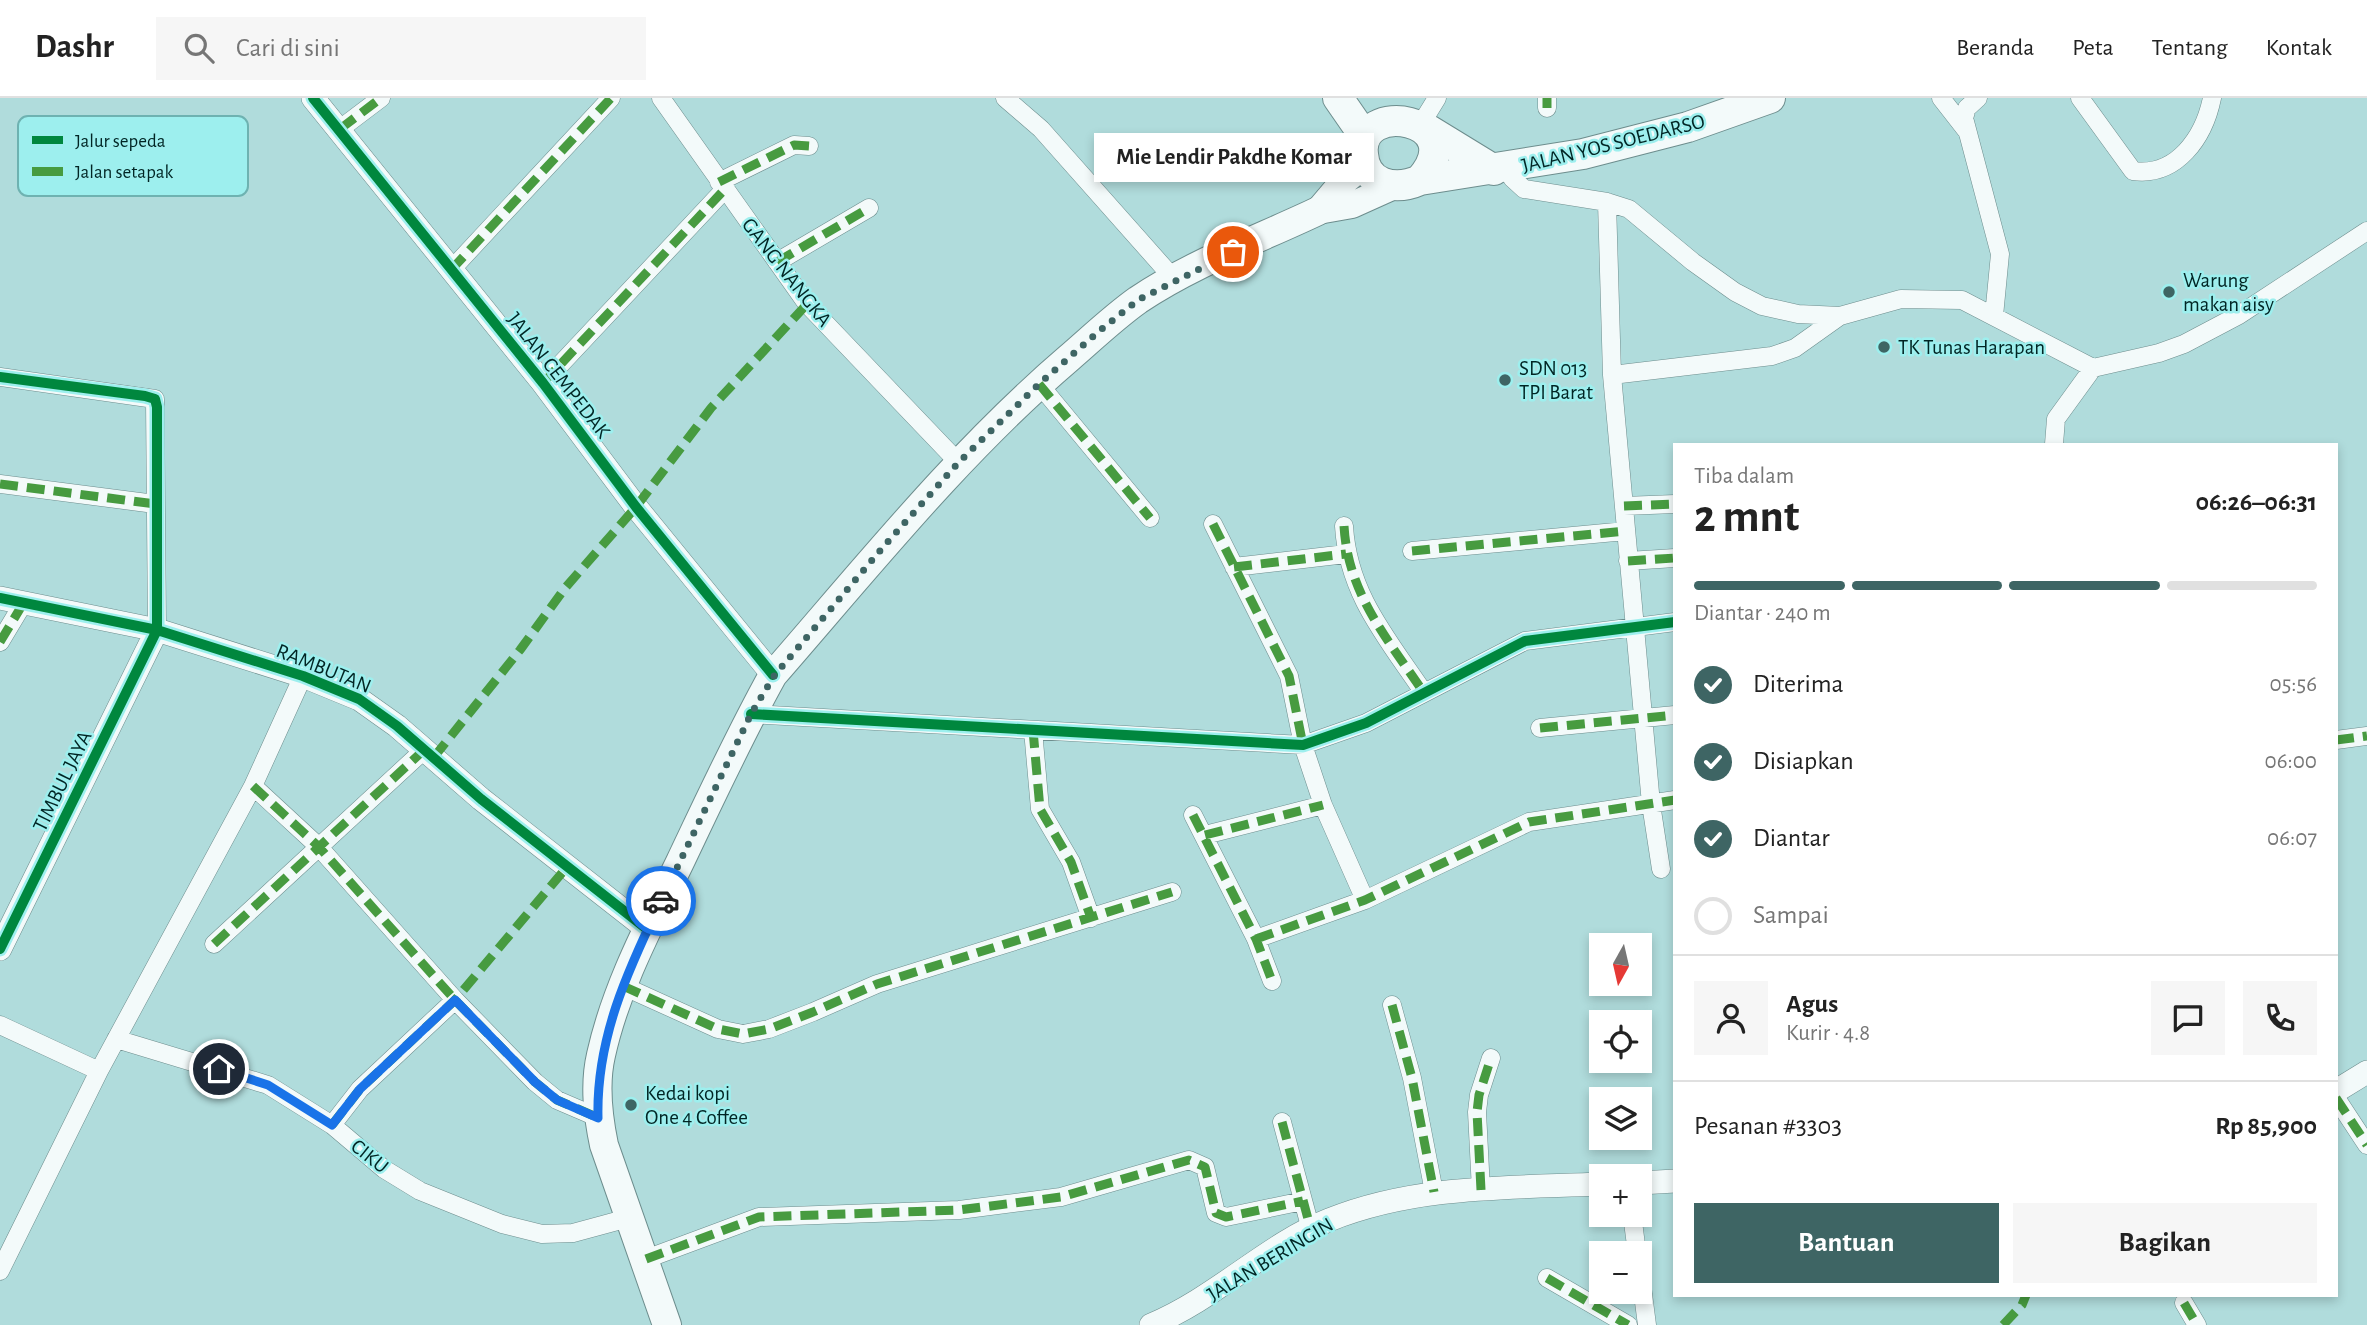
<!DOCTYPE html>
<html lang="id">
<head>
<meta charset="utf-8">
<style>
	:root { --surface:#fff; --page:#f6f6f6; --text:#222; --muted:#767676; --line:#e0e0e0; --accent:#3e6564 }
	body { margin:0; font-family:"Alegreya Sans",sans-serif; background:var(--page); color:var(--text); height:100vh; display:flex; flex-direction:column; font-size:26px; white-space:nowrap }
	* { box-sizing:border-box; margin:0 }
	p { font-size:23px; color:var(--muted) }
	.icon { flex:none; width:38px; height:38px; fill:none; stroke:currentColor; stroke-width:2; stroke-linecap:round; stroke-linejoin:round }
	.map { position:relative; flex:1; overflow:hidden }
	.side { position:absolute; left:1673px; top:345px; width:665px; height:854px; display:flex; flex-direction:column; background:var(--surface); border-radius:0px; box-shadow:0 4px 10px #0003 }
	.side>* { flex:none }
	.needle { width:46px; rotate:188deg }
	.fabs { position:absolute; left:1589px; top:835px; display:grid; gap:14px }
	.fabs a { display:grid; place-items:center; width:63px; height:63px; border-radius:0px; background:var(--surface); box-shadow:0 4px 10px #0003; font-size:35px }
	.pin { position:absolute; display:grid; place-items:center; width:60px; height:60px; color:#fff; margin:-30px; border:4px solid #fff; border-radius:50%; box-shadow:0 2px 7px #0007 }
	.courier { position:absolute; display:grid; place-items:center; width:70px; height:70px; margin:-35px; border:5px solid #1a73e8; border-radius:50%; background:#fff; color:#222; box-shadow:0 2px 9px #0007 }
	.bubble { position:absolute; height:49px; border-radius:0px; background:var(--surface); box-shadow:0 4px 10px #0003; font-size:23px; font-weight:700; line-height:49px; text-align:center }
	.headline em { font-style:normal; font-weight:700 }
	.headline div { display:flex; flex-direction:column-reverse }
	.headline { display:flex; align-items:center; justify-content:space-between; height:119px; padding:0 21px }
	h1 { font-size:46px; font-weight:700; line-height:52px }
	.bar { display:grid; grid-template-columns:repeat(4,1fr); gap:10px 7px; align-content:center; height:84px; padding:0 21px }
	.bar i { height:9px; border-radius:5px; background:var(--line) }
	.bar .selected { background:var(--accent) }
	.bar p { grid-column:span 4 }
	.line { display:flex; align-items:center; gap:18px; padding:0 21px; border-top:2px solid var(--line) }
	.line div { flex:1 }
	.round { display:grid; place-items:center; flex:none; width:74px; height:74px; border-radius:0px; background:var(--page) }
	ol { padding:0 21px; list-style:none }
	li { display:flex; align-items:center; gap:21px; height:77px }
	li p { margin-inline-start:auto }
	li .icon { padding:7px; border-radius:50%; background:var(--accent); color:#fff; stroke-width:4 }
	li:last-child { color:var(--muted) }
	li i { width:38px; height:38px; border:4px solid var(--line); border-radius:50% }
	.button { display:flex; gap:14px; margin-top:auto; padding:14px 21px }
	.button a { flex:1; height:80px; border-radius:0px; background:var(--accent); color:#fff; font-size:28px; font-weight:700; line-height:80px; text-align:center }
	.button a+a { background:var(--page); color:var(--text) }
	header { display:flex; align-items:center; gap:42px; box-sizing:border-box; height:98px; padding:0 35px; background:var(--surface); border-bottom:2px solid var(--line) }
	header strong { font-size:33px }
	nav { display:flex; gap:38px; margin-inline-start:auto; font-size:24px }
	.search { width:490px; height:63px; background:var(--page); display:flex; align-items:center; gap:18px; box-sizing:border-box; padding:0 24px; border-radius:0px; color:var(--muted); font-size:26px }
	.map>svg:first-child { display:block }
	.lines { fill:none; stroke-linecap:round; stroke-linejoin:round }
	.minor-casing { stroke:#6d8d8d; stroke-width:19 }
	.tertiary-casing { stroke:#6d8d8d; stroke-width:24 }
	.secondary-casing { stroke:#6d8d8d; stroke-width:28 }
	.primary-casing { stroke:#6d8d8d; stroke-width:30 }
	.trunk-casing { stroke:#6d8d8d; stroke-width:32 }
	.minor { stroke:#f3fafa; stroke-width:18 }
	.tertiary { stroke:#f3fafa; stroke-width:23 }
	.secondary { stroke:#f3fafa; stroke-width:26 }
	.primary { stroke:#f3fafa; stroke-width:28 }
	.trunk { stroke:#f3fafa; stroke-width:30 }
	.quiet { stroke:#479b40; stroke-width:9; stroke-dasharray:18 9; stroke-linecap:butt }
	.cycleway-casing { stroke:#9defee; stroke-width:15 }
	.cycleway { stroke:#00873e; stroke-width:10 }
	.done { stroke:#3e6564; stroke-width:7; stroke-dasharray:0 12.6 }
	.route { stroke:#1a73e8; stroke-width:9 }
	.poi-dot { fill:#3e6564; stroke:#9defee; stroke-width:2.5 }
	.labels { text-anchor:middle; stroke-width:5; stroke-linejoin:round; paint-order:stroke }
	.street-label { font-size:21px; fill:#012524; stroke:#9defee }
	.poi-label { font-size:21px; fill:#012524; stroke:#9defee; text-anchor:start }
	.key { fill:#9defee; stroke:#6eb2b1; stroke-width:2 }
	.key-label { font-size:19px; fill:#012524 }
</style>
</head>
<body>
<header>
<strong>Dashr</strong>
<div class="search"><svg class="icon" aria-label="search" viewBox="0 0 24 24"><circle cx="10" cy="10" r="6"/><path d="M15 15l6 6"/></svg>Cari di sini</div>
<nav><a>Beranda</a><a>Peta</a><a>Tentang</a><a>Kontak</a></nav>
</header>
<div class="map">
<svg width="2367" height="1227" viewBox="0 0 2367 1227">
	<rect width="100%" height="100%" fill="#b0dcdc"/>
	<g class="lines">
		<g class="minor-casing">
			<path id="minor" d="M661,0L807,206L958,364
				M1005,0L1041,31L1174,181
				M1547,0V10
				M1941,0L1966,32
				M1978,0L1967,10L1964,20L2000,156L1994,218
				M2080,0L2133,73C2177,79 2204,39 2212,0
				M1421,26L1437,0
				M340,31L381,0
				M1508,70L1512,80L1524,91L1607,104L1629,111L1693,164L1735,194L1762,208L1798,216L1840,218L1901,201L1962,202L2093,270
				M719,84L794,47L809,48
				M1607,104L1612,277L1651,706L1661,771
				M777,164L869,110
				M451,172L611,0
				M1612,277L1772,258L1795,250L1840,218
				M0,279L155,301L157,532
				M543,285L725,91
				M1039,286L1150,420
				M2054,346L2056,321L2093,270L2159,255L2184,246L2239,217L2367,133
				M0,386L155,406
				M1624,408L1675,406
				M1213,426L1289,578L1303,647L1323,707L1365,802
				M1344,428C1348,496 1387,540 1424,595
				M1412,453L1626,433
				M1628,463L1675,460
				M1234,469L1346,456
				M0,544L24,504
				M751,616L1303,647L1366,625L1525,543L1675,524
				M1540,630L1675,617
				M1033,632L1040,711L1071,764L1091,820
				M2336,642L2367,638
				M253,688L318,748L455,902L535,984L557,1002L599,1020
				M1193,717L1256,841L1272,883
				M1205,737L1323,707
				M1256,841L1365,802L1529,724L1675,702
				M214,846L425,651
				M623,888L718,931L743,936L769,931L813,914L877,886L1172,794
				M1392,907L1412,980L1434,1094
				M0,927L99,973
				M116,941L268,987L332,1027L384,1071L420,1093L502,1126L542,1136L573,1135L632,1119
				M2336,1000L2367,1047
				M1282,1024L1311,1132
				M332,1027L360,991L455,902
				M1481,1092L1477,1014L1479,997L1491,960
				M1632,1116L1637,1155
				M646,1161L759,1119L959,1112L1061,1099L1189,1062L1205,1069L1216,1115L1226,1119L1303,1103
				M0,1173L99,973L253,688L303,578
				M1640,1173L1647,1227
				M1547,1180L1628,1227
				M2184,1205L2197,1227"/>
		</g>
		<g class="tertiary-casing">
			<path id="tertiary" d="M313,0L543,285L636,409L773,577
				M0,500L157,532L303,578L359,601L397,628L481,701L647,831
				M0,851L157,532
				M2336,993L2367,974
				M1640,1085L1675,1083
				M1151,1227C1216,1200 1268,1146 1329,1122C1415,1087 1510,1090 1601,1086"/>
		</g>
		<g class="secondary-casing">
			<path id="secondary" d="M1318,113L1352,107L1392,89
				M1318,113L1340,87L1364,67"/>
		</g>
		<g class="primary-casing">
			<path id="primary" d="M667,1227L604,1047C598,1018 594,987 601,957C616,889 650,826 680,764C710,701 739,638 773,577C868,468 959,354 1069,260C1091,241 1114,219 1138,202C1193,165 1259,141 1318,113"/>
		</g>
		<g class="trunk-casing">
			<path id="trunk" d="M1338,0L1365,39
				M1427,31L1494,72
				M1420,82C1474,20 1356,0 1363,56C1365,87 1395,93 1420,82L1583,56L1688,29L1770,0"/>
		</g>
		<use href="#minor" class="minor"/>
		<use href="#tertiary" class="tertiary"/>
		<use href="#secondary" class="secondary"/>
		<use href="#primary" class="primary"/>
		<use href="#trunk" class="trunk"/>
		<path class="quiet" d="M1547,0V10
			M340,31L381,0
			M719,84L794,47L809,48
			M777,164L869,110
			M451,172L611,0
			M543,285L725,91
			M1039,286L1150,420
			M0,386L155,406
			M1624,408L1675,406
			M1213,426L1289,578L1303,647
			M1344,428C1348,496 1387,540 1424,595
			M1412,453L1626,433
			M1628,463L1675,460
			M1234,469L1346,456
			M0,544L24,504
			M1540,630L1675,617
			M1033,632L1040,711L1071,764L1091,820
			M2336,642L2367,638
			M434,659L520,552L565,490L636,409L711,310L807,206
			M253,688L318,748L455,902L535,984L557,1002L599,1020
			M1193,717L1256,841L1272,883
			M1205,737L1323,707
			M1256,841L1365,802L1529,724L1675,702
			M214,846L425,651
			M623,888L718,931L743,936L769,931L813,914L877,886L1172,794
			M1392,907L1412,980L1434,1094
			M2336,1000L2367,1047
			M1282,1024L1311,1132
			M332,1027L360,991L455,902L566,770
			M1481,1092L1477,1014L1479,997L1491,960
			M646,1161L759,1119L959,1112L1061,1099L1189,1062L1205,1069L1216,1115L1226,1119L1303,1103
			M1547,1180L1628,1227
			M2184,1205L2197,1227
			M2003,1227L2022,1207L2026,1197"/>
		<g class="cycleway-casing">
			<path id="cycleway" d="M313,0L543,285L636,409L773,577
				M0,279L145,298L155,301L157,309V532L0,851
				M0,500L157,532L303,578L359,601L397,628L481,701L647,831
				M751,616L1303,647L1366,625L1525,543L1675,524"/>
		</g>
		<use href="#cycleway" class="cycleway"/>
	</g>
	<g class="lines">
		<path class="done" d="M661,803L751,616L774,578L884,448L958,365L1039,286L1098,234L1138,202L1233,154"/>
		<path class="route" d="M219,971L268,987L332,1027L360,991L455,902L535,984L557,1002L598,1020C596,941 627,874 661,803"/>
	</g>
	<g class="poi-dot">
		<circle cx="2169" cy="194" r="7"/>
		<circle cx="1884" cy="249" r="7"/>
		<circle cx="1505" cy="282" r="7"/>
		<circle cx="631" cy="1007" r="7"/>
	</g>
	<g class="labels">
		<g class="street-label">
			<text transform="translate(1613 45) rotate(-14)" y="7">JALAN YOS SOEDARSO</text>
			<text transform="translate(787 174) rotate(52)" y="7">GANG NANGKA</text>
			<text transform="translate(559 277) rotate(52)" y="7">JALAN CEMPEDAK</text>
			<text transform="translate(324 570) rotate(22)" y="7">RAMBUTAN</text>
			<text transform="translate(62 683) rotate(-64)" y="7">TIMBUL JAYA</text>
			<text transform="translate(370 1058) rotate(39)" y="7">CIKU</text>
			<text transform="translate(1270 1161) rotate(-31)" y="7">JALAN BERINGIN</text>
		</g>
		<g class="poi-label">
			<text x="2183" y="189">Warung<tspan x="2183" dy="24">makan aisy</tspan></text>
			<text x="1898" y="256">TK Tunas Harapan</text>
			<text x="1519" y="277">SDN 013<tspan x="1519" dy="24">TPI Barat</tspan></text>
			<text x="645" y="1002">Kedai kopi<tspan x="645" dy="24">One 4 Coffee</tspan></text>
		</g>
	</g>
	<rect x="18" y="18" width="230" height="80" rx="10" class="key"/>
	<rect x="32" y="38" width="31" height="8" fill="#00873e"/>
	<rect x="32" y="69" width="31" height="9" fill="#479b40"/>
	<g class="key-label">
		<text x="75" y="49">Jalur sepeda</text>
		<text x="75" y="80">Jalan setapak</text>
	</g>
</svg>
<div class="fabs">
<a><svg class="needle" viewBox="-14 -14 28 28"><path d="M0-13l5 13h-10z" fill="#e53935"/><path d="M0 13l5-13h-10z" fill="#767676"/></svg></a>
<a><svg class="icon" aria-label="locate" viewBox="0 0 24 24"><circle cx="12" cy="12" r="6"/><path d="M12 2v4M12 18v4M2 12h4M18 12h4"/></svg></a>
<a><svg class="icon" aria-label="layers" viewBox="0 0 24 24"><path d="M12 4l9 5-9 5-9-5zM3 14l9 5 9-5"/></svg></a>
<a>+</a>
<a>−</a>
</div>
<div class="pin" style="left:1233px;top:154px;background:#ea580c"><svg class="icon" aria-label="bag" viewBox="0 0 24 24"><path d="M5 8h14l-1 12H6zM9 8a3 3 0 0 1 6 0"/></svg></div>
<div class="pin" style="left:219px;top:971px;background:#1f2937"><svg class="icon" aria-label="home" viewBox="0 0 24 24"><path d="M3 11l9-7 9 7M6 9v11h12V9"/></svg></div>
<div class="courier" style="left:661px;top:803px"><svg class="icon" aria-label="car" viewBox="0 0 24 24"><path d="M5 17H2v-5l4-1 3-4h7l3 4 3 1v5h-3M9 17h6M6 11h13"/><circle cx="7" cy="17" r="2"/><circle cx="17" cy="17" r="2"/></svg></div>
<div class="bubble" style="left:1094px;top:35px;width:280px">Mie Lendir Pakdhe Komar</div>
<section class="side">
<div class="headline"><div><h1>2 mnt</h1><p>Tiba dalam</p></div><em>06:26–06:31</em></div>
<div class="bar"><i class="selected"></i><i class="selected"></i><i class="selected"></i><i></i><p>Diantar · 240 m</p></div>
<ol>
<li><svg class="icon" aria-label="check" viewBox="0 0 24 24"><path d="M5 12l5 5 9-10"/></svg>Diterima<p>05:56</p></li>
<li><svg class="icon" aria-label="check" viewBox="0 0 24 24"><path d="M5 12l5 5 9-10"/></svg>Disiapkan<p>06:00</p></li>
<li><svg class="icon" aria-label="check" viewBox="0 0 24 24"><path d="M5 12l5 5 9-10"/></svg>Diantar<p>06:07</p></li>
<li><i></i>Sampai</li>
</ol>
<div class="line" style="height:126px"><a class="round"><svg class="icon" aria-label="person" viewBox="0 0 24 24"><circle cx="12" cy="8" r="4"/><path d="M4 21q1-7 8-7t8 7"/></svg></a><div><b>Agus</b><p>Kurir · 4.8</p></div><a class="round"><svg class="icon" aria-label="chat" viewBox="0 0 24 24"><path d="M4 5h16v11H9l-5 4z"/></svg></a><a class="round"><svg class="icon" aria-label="phone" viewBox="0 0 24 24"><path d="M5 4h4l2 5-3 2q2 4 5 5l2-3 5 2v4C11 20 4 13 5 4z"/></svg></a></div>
<div class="line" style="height:91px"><div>Pesanan #3303</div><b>Rp 85,900</b></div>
<div class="button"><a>Bantuan</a><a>Bagikan</a></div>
</section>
</div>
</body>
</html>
